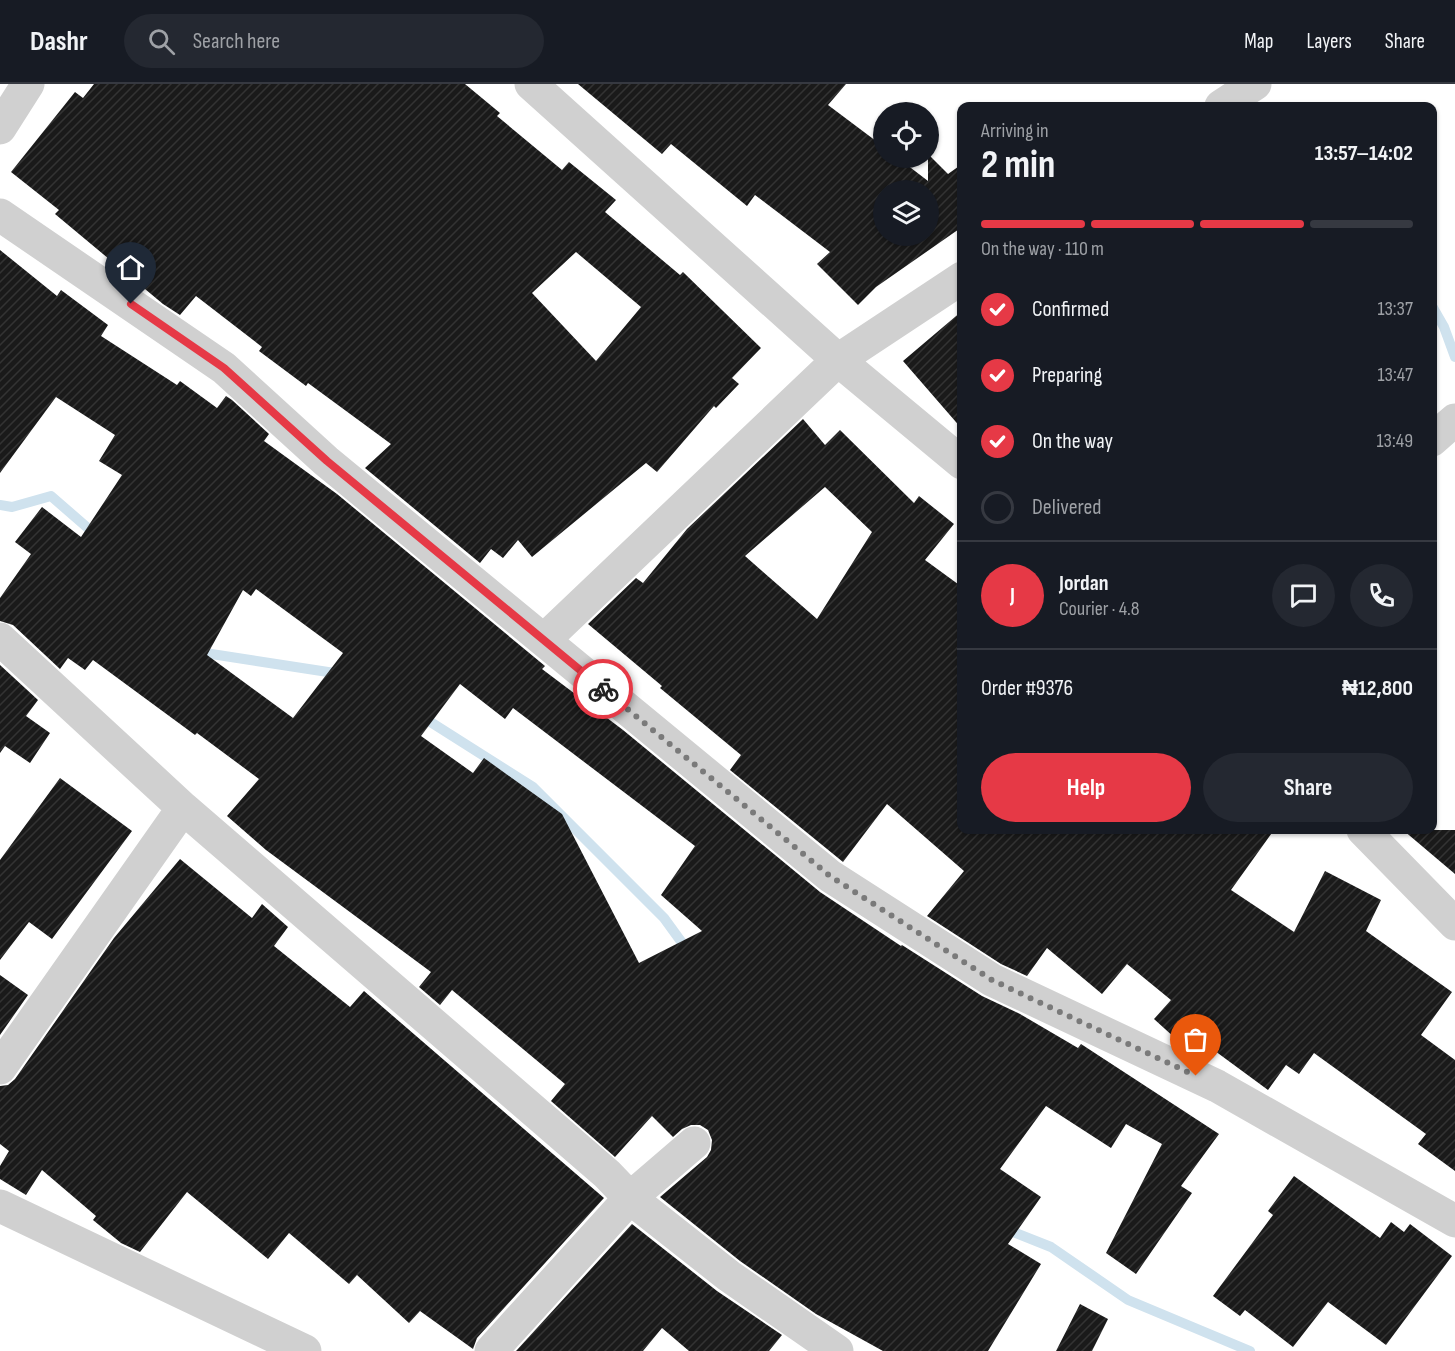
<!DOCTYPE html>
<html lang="en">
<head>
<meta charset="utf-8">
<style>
	:root { --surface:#171b24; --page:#242831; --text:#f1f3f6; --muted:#9ea1a6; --line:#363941; --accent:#e63946 }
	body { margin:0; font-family:"Sofia Sans Condensed",sans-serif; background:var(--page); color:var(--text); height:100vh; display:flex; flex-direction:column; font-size:22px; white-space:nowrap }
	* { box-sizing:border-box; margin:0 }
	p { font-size:20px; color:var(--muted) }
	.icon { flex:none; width:33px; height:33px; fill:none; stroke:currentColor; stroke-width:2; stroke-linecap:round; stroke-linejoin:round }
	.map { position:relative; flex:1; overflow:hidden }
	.sheet { position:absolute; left:957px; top:18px; width:480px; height:732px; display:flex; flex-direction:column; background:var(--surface); border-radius:12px; box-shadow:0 2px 4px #0004 }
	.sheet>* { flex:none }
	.controls { position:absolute; left:873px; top:18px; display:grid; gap:12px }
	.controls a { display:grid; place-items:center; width:66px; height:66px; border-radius:50%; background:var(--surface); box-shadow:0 2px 4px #0004; font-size:30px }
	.pin { position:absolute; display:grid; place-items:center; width:51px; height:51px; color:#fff; margin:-62px -26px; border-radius:50% 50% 50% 0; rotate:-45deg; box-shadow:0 0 6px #0007 }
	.pin .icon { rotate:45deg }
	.courier { position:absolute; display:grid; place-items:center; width:60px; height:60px; margin:-30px; border:4px solid #e63946; border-radius:50%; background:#fff; color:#222; box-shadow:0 2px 8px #0007 }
	.summary em { font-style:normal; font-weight:700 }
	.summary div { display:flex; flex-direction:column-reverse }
	.summary { display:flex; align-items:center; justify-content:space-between; height:102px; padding:0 24px }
	h1 { font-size:39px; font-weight:700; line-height:45px }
	.bar { display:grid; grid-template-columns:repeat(4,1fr); gap:9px 6px; align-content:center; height:72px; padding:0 24px }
	.bar i { height:8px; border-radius:4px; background:var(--line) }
	.bar .on { background:var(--accent) }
	.bar p { grid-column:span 4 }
	.line { display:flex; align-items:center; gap:15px; padding:0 24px; border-top:2px solid var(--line) }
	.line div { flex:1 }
	.round { display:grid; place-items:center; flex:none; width:63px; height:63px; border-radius:32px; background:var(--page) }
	ol { padding:0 24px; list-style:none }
	li { display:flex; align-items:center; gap:18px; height:66px }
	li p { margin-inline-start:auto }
	li .icon { padding:6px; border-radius:50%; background:var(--accent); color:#fff; stroke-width:4 }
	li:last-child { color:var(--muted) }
	li i { width:33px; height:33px; border:3px solid var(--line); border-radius:50% }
	.action { display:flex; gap:12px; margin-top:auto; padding:12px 24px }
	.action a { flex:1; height:69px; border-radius:36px; background:var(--accent); color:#fff; font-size:24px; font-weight:700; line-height:69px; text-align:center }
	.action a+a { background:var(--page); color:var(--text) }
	header { display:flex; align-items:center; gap:36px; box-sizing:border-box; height:84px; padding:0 30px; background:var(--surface); border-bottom:2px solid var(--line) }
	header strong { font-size:28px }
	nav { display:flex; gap:33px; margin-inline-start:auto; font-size:21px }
	.search { width:420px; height:54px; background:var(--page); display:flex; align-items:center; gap:15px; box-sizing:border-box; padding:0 21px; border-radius:33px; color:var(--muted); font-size:22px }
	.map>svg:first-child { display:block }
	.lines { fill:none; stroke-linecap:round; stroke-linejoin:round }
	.stream { stroke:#cfe2ee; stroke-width:10 }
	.building { fill:url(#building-hatch); fill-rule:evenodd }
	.street { stroke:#d0d0d0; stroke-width:33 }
	.done { stroke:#7a7a7a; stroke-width:6; stroke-dasharray:0 10.8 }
	.route { stroke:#e63946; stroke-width:8 }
</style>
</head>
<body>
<header>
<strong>Dashr</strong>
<div class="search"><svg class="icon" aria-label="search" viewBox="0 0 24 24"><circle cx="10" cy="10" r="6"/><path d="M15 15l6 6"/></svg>Search here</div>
<nav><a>Map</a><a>Layers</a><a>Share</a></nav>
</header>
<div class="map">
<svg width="1455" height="1267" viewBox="0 0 1455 1267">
	<defs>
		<pattern id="building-hatch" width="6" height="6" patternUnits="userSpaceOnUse" patternTransform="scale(1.5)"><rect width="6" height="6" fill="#1a1a1a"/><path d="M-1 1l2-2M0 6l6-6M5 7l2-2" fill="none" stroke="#333"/></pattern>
	</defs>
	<rect width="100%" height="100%" fill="#fff"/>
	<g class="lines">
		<path class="stream" d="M1432,222L1444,243L1455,273
			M0,421L12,423L51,412L97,452
			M196,562L205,569L341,590
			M421,632L533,703L664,834L688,867
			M1003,1144L1051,1163L1128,1216L1250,1267"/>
	</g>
	<path class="building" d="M94,0H465L500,29L497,32L562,86L569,78L616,116L605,128L680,191L683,188L761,264L732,294L739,300L716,324L714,322L657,388L646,379L532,473L518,456L503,474L491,465L480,479L365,384L391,360L308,299L306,302L259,267L262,263L196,212L180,231L163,220L55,130L59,126L11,88L75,8L83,14ZM576,168L641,223L596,277L532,209Z
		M578,0H846L828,21L884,63V74H898L928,97V70L948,90L962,80V143L876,203L858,221L817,180L830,168L755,111L747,122L671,60L662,70ZM884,106H928V152H884Z
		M0,166L57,212L61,206L108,241L101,252L177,301L180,297L217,324L226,312L232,316L269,350L264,357L337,410L545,582L542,585L623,646L820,808L901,862L902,861L982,912L1020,930L1078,964L1081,960L1219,1050L1181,1102L1192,1109L1136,1190L1106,1169L1162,1060L1126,1040L1111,1064L1046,1022L1000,1085L1041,1113L1008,1160L1041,1180L988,1267H883L816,1230L740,1177L660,1113L707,1073L711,1066L712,1056L708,1046L700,1041H691L682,1045L673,1053L652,1032L615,1073L551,1017L565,1000L452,906L440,921L419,903L431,888L266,766L227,732L259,695L197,649L195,651L93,576L85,586L68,574L60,585L13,541L0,537V514L31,470L15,458L42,423L81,453L122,391L99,377L115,351L56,313L0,389ZM256,505L343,569L293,634L207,571L243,506L251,512ZM460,600L505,635L513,624L695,762L661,811L702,847L639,879L562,730L484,674L473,689L421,652Z
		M962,227V345L903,277Z
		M803,335L825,361L840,346L914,419L919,412L954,440L925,476L962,503V746H1274L1231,806L1294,848L1325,787L1381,816L1366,847L1452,908L1421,951L1455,976V1087L1418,1060L1426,1050L1314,969L1299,990L1286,981L1268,1006L1196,953L1186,964L1154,935L1171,916L1127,880L1102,910L1047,864L1027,892L1001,880L927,832L964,787L887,720L843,778L730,686L741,671L660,604L662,602L588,540L636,494L643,499L687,445ZM825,403L872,448L817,535L745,472Z
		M0,581L38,616L26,632L50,649L30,679L5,662L0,669Z
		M60,694L132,747L52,855L29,838L0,876V776Z
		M1403,746H1455V790Z
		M180,775L252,834L262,820L288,843L274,862L350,923L364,907L604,1114L477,1254L473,1265L420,1227L409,1239L357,1191L349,1200L289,1149L268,1175L187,1108L140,1168L121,1159L93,1136L96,1132L42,1086L26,1111L0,1095V1082L9,1067L0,1060V1002L8,1001L15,995L114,854Z
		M0,891L28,911L0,951Z
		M1294,1092L1380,1154L1391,1138L1404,1148L1410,1140L1452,1172L1386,1261L1328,1218L1293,1263L1245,1226L1240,1232L1213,1212L1273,1131L1268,1127Z
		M632,1140L717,1207L782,1251L769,1267H689L662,1244L643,1267H516Z
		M1080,1220L1108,1235L1092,1267H1056Z"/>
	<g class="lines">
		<path class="street" d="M531,0L838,276L962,379
			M1221,22L1255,0
			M0,44L28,0
			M0,131L224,284L326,377L830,792L992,896L1217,1002L1455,1137
			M1432,356L1455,336
			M0,555L183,724L607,1090L630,1114L729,1192L837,1267
			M544,556L838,276L962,194
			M1363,746L1455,840
			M0,984L183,724
			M0,1122L305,1267
			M491,1267L630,1114L694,1059"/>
	</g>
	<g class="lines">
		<path class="done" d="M603,605L830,792L992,896L1196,992"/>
		<path class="route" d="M131,220L224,284L327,377L603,605"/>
	</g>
</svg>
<div class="controls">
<a><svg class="icon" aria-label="locate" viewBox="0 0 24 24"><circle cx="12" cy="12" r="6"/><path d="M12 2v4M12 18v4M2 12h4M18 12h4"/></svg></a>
<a><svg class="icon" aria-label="layers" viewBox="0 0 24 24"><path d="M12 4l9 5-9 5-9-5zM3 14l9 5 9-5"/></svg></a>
</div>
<div class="pin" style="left:1196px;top:992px;background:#ea580c"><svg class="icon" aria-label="bag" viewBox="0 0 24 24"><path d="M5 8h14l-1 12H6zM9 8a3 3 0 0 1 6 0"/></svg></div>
<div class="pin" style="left:131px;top:220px;background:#1f2937"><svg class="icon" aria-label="home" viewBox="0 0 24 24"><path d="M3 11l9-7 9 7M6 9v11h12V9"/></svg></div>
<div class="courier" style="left:603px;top:605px"><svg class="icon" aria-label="bike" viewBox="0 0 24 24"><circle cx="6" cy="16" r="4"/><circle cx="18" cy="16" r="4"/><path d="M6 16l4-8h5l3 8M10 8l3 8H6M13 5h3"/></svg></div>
<section class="sheet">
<div class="summary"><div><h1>2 min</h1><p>Arriving in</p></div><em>13:57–14:02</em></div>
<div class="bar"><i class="on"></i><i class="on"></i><i class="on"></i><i></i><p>On the way · 110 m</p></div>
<ol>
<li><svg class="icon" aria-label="check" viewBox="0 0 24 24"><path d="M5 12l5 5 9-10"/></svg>Confirmed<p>13:37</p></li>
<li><svg class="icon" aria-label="check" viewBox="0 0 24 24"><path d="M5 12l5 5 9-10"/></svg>Preparing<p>13:47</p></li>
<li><svg class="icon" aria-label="check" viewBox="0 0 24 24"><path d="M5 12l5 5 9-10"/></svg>On the way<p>13:49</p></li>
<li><i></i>Delivered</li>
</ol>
<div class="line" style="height:108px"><b class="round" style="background:var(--accent);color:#fff">J</b><div><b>Jordan</b><p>Courier · 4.8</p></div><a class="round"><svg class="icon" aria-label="chat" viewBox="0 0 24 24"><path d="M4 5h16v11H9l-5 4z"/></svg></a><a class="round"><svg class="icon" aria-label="phone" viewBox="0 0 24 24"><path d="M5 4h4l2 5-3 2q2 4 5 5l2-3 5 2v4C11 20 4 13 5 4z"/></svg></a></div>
<div class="line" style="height:78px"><div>Order #9376</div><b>₦12,800</b></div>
<div class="action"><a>Help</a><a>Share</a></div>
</section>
</div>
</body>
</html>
